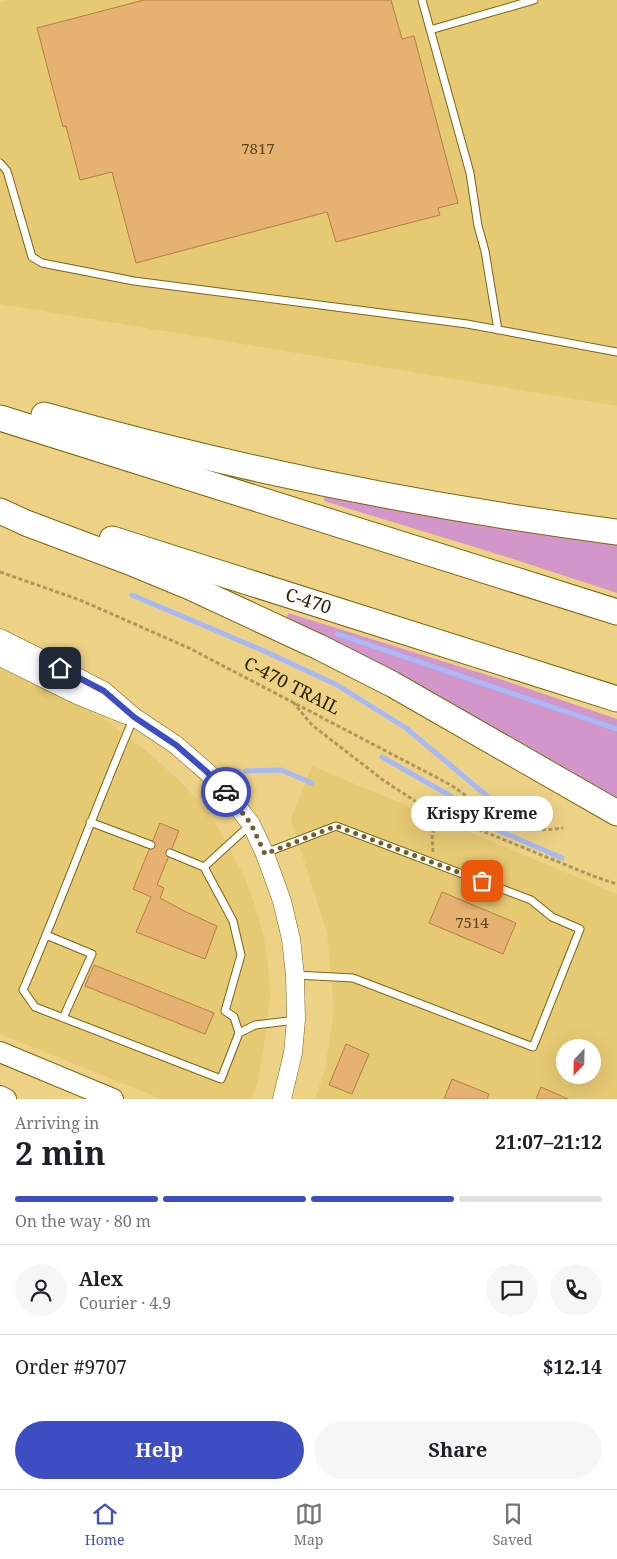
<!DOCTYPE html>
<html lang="en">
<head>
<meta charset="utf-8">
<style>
	:root { --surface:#fff; --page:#f6f6f6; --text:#202124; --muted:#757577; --line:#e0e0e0; --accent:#3d4ec2 }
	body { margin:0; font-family:"Noto Serif",serif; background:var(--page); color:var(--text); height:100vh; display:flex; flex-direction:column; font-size:19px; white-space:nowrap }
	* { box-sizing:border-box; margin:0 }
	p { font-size:16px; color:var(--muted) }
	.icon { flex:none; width:28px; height:28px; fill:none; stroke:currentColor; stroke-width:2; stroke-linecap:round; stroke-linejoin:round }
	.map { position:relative; height:1099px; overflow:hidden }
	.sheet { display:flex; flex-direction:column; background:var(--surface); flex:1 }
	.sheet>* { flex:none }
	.needle { width:32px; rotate:202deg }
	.controls { position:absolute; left:556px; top:1039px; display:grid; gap:10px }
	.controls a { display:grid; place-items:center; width:45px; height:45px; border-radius:50%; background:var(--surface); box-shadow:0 5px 20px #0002; font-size:25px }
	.pin { position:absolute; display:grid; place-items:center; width:42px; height:42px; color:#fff; margin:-21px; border-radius:10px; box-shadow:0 2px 8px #0006 }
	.courier { position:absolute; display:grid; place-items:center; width:50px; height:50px; margin:-25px; border:4px solid #3d4ec2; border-radius:50%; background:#fff; color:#222; box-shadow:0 1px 6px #0007 }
	.bubble { position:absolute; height:35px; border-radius:18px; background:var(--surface); box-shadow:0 5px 20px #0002; font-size:16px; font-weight:700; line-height:35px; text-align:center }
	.overview em { font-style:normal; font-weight:700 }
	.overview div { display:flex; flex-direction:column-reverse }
	.overview { display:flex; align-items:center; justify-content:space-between; height:85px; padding:0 15px }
	h1 { font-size:32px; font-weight:700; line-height:38px }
	.bar { display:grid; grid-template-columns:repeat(4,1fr); gap:8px 5px; align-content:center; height:60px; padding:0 15px }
	.bar i { height:6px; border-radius:4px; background:var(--line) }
	.bar .on { background:var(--accent) }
	.bar p { grid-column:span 4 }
	.line { display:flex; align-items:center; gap:12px; padding:0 15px; border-top:1px solid var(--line) }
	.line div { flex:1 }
	.round { display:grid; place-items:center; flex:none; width:52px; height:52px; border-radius:26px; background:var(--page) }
	.button { display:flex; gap:10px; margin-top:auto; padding:10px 15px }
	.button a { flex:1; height:58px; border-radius:30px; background:var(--accent); color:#fff; font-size:20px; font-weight:700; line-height:58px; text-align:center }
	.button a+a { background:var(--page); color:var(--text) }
	.tabs { display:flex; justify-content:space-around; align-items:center; height:70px; border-top:1px solid var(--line); background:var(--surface); font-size:14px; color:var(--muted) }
	.tabs a { display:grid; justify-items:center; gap:2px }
	.tabs .on { color:var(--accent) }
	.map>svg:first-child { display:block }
	.built { fill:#e6c973; fill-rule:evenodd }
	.green { fill:#d296ca }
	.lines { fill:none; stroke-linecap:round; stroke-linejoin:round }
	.stream { stroke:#a7b9f6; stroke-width:5 }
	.building { fill:#e5b272; stroke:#b28142 }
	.service-casing { stroke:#7e650f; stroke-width:9 }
	.tertiary-casing { stroke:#7e650f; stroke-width:19 }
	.secondary-casing { stroke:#7e650f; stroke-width:22 }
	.motorway-casing { stroke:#7e650f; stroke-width:27 }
	.path { stroke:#ae995a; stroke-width:3; stroke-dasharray:4 2.5; stroke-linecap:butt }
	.service { stroke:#fff; stroke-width:7 }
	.tertiary { stroke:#fff; stroke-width:18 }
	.secondary { stroke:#fff; stroke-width:20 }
	.motorway { stroke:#fff; stroke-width:25 }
	.done { stroke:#706030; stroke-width:5; stroke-dasharray:0 9 }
	.route { stroke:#3d4ec2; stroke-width:6 }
	.labels { text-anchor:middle; stroke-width:4.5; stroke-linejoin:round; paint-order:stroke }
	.number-label { font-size:15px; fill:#5b471e }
	.street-label { font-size:18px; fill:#2d2302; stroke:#edd285 }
</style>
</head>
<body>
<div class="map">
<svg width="617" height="1099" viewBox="0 0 617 1099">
	<rect width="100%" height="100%" fill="#edd285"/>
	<path class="built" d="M10,0H617V406L0,304V3Z
		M0,667L104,718L156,759L182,783L204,808L217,826L243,874L255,905L264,938L269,973L270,998L263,1051L258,1082L251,1099H162L0,1034Z
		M312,766L617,894V1099H315L325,1069L334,1011L327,933L291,819ZM565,1048H592V1075H565Z"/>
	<path class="green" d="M325,496L568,538L617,544V593L507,557L324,501Z
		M288,613L500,679L617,719V798L400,674L287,617Z"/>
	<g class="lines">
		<path class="stream" d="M132,595L262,650L337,685L406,728L493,801L514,816
			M337,634L617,729
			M382,757L449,795L488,826L562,858
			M245,771L281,770L312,783
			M230,772L239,771"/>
	</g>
	<path class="building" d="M144,0H391L402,39L414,36L458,203L438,208L440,215L336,242L327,212L136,263L112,172L80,180L66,126L63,127L37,28Z
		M160,823L179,831L157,885L164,888L160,898L186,912L217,926L205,959L136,932L151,897L133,889Z
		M442,892L516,923L503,954L429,923Z
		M94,965L214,1013L205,1034L85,986Z
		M346,1044L369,1054L352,1094L329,1085Z
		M452,1079L489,1094L487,1099H444Z
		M541,1087L568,1099H536Z"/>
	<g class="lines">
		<g class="service-casing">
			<path id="service" d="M422,0L470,173L478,226L485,251L498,330
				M430,30L534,0
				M0,163L7,171L32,257L42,263L134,281L467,324L617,352
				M134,717C95,808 62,900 23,990L35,1007L221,1079L239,1033L234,1017L225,1011L241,955L233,921L204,867L170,853
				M90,822L151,845
				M265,853L336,826L531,900L552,917L580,929L533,1047L353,978L296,975
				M204,867L250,825
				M46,935L92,954L63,1018
				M239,1033L255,1025L296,1020"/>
		</g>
		<g class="tertiary-casing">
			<path id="tertiary" d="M0,638L60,668L104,691L134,717L176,745L207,772L226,792L251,824L265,854L282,901L291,939L295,975L296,1020L293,1053L282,1099
				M0,657L77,695L126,715"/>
		</g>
		<g class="secondary-casing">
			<path id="secondary" d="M0,1052L113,1099
				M0,1096L6,1099"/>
		</g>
		<g class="motorway-casing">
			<g id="motorway">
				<path d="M44,415C232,468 423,507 617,532"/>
				<path d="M0,418L617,612"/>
				<path d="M0,511L26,523L127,561L190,587L319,647L392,684L617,813"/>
				<path id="s1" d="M112,539L617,699"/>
			</g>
		</g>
		<path class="path" d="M0,572L80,600L189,648L449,784C457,789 464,794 471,800C478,806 484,813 491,818C514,832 538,831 563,828
			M293,702L312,725L383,780L418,803L441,814L593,876L617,884
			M433,852L432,834L441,814"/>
		<use href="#service" class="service"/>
		<use href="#tertiary" class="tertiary"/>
		<use href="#secondary" class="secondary"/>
		<use href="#motorway" class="motorway"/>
	</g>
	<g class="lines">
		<path class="done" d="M226,792L251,824L265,854L336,826L482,881"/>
		<path class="route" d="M60,668L104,691L134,717L176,745L207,772L226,792"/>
	</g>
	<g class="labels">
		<g class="number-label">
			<text x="258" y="154">7817</text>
			<text x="472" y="928">7514</text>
		</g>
		<g class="street-label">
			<text dy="6" stroke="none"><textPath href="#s1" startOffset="206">C-470</textPath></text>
			<text transform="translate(292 686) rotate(27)" y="6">C-470 TRAIL</text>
		</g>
	</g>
</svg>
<div class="controls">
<a><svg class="needle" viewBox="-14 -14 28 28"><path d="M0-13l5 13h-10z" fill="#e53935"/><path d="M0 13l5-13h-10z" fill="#757577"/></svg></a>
</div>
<div class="pin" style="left:482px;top:881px;background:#ea580c"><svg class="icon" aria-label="bag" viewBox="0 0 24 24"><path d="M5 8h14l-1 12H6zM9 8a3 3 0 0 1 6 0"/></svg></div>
<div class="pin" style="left:60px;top:668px;background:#1f2937"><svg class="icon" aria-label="home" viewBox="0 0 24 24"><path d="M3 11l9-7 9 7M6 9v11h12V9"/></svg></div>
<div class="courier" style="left:226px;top:792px"><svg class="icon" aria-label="car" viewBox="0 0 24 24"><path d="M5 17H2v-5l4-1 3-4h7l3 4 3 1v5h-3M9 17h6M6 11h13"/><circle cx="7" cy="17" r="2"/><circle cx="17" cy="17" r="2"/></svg></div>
<div class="bubble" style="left:411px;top:796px;width:142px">Krispy Kreme</div>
</div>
<section class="sheet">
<div class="overview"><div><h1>2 min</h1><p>Arriving in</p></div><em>21:07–21:12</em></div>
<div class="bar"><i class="on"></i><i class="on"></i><i class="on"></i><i></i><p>On the way · 80 m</p></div>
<div class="line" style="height:90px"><a class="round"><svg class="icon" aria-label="person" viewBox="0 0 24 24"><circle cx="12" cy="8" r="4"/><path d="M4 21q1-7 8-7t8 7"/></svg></a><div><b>Alex</b><p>Courier · 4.9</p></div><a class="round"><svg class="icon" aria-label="chat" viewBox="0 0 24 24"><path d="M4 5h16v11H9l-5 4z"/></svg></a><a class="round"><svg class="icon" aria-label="phone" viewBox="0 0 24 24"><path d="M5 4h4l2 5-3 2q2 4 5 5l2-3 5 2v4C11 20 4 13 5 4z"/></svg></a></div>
<div class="line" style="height:65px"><div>Order #9707</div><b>$12.14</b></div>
<div class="button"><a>Help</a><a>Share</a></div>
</section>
<nav class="tabs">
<a class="on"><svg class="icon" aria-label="home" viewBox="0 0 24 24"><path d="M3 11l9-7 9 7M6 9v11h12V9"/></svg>Home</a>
<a><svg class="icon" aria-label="map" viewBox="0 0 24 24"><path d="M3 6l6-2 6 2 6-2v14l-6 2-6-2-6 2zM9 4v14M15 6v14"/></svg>Map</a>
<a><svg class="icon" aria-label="saved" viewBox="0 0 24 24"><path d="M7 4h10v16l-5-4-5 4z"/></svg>Saved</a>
</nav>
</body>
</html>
